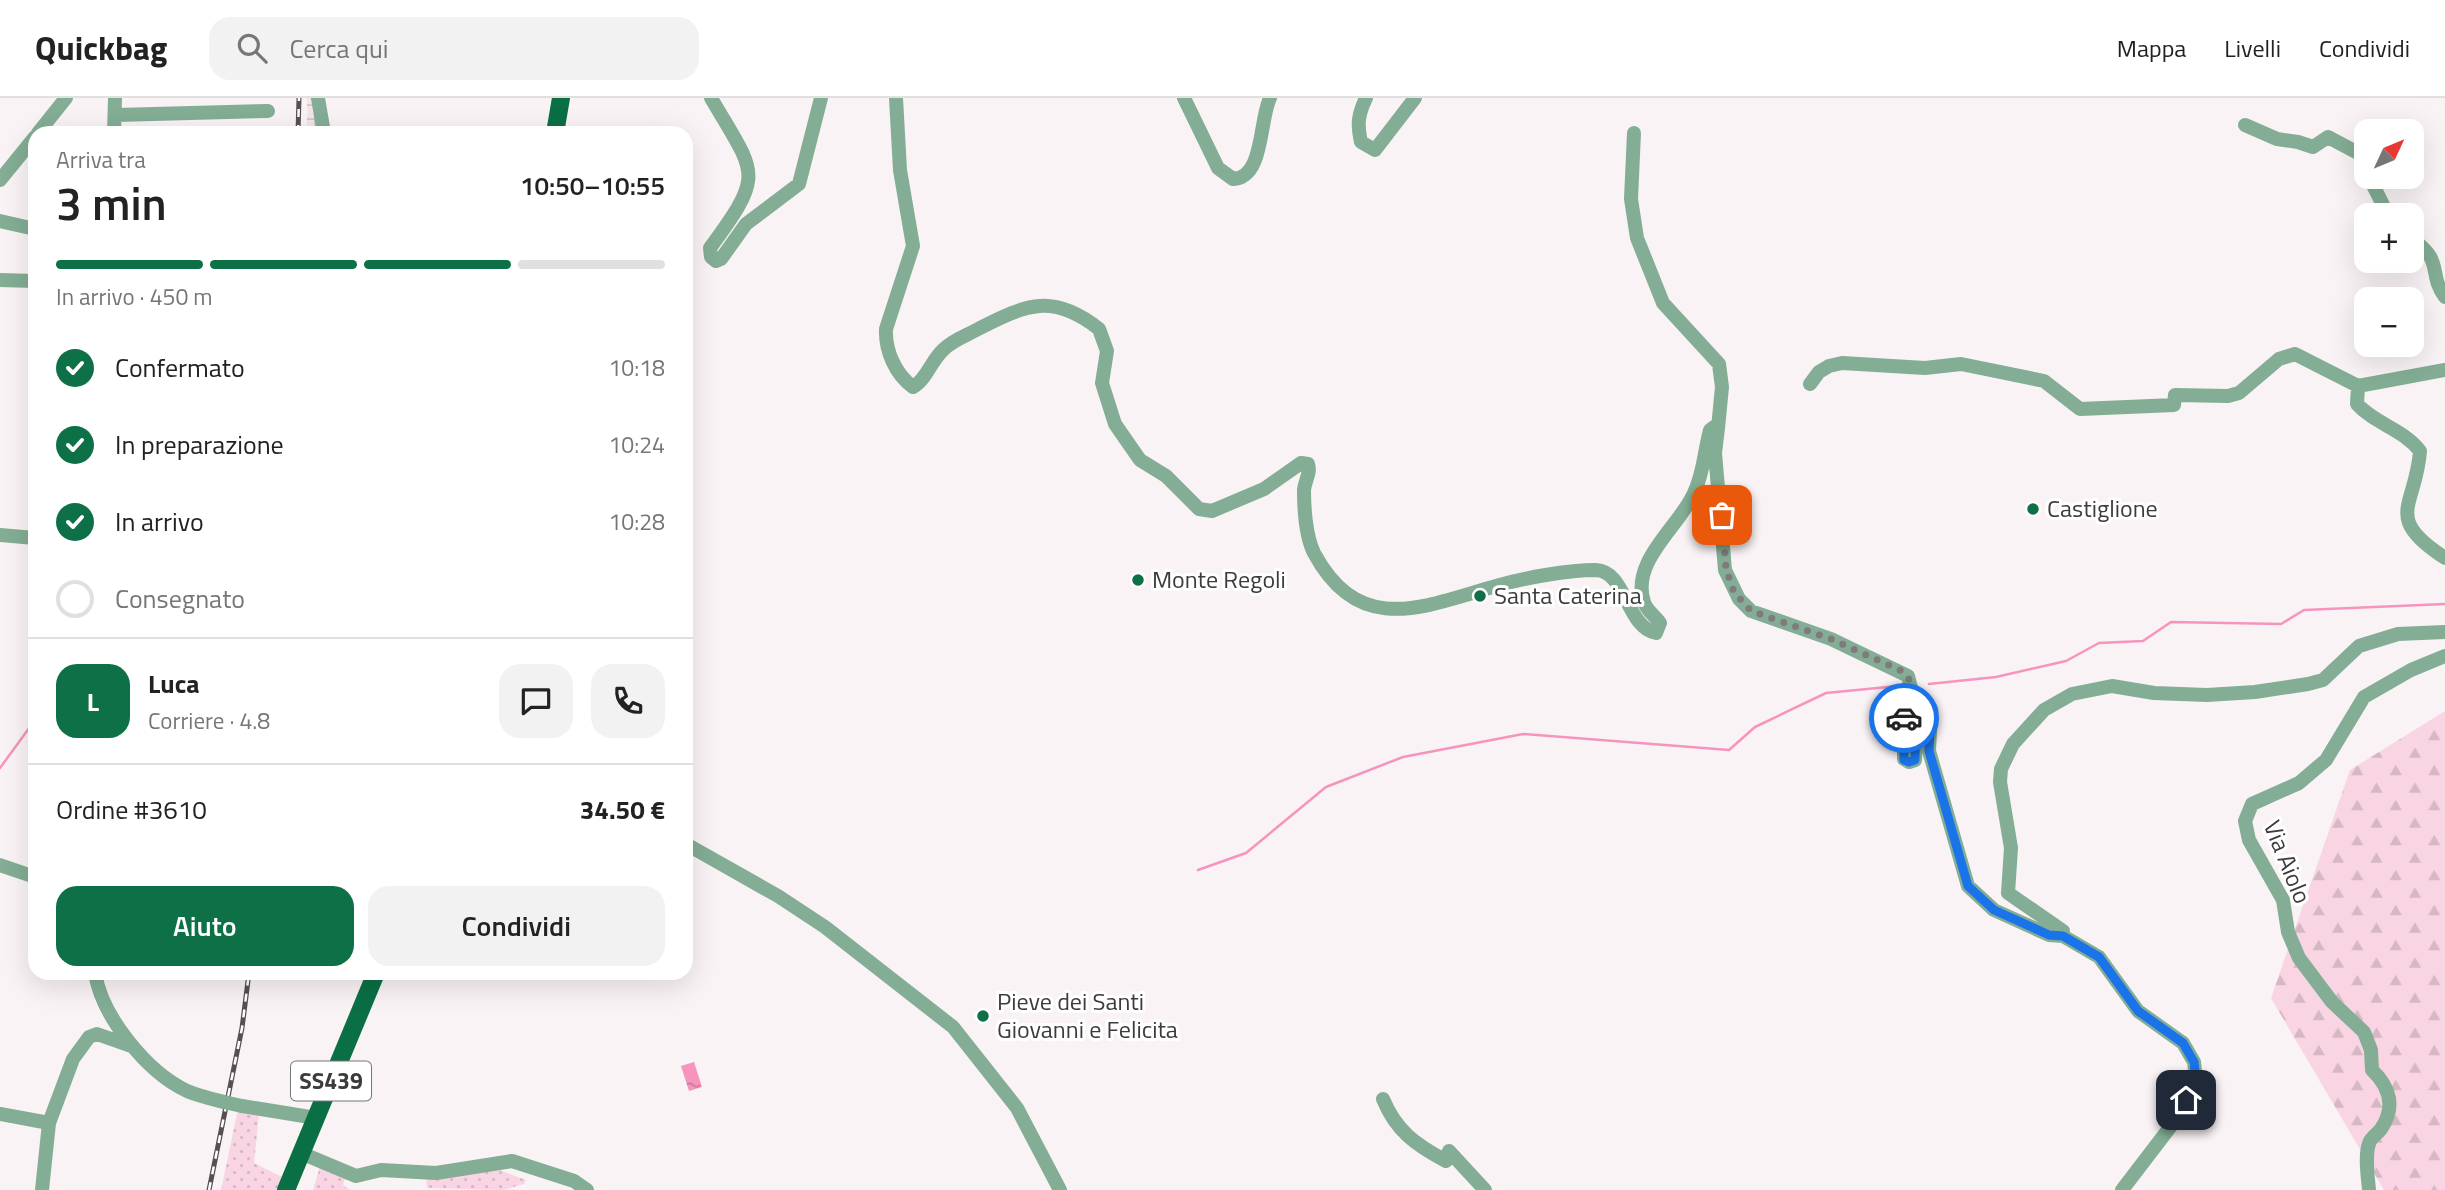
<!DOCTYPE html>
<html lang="it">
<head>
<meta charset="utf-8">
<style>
	:root { --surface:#fff; --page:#f2f2f2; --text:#222; --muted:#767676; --line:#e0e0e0; --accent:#0d7047 }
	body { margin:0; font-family:"Titillium Web",sans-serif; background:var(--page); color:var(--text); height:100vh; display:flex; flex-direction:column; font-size:26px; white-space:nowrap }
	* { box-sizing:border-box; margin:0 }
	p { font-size:23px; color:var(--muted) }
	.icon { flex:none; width:38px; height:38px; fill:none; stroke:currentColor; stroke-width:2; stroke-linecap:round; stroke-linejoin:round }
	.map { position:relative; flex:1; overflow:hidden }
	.side { position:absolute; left:28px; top:28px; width:665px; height:854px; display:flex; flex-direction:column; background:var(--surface); border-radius:21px; box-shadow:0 7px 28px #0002 }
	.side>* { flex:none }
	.needle { width:46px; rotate:46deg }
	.controls { position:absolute; left:2354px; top:21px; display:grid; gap:14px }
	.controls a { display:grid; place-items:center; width:70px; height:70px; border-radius:14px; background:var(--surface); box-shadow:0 7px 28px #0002; font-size:35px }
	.pin { position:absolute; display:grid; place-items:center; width:60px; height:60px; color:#fff; margin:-30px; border-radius:14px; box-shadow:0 4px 10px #0006 }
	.courier { position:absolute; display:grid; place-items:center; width:70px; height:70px; margin:-35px; border:5px solid #1a73e8; border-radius:50%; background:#fff; color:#222; box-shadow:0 2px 9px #0007 }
	.overview em { font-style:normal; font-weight:600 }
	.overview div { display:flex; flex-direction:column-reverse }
	.overview { display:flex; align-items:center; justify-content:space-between; height:119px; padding:0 28px }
	h1 { font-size:46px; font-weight:600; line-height:52px }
	.bar { display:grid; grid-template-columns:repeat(4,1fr); gap:10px 7px; align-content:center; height:84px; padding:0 28px }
	.bar i { height:9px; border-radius:5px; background:var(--line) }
	.bar .current { background:var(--accent) }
	.bar p { grid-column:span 4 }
	.line { display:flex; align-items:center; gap:18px; padding:0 28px; border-top:2px solid var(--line) }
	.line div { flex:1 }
	.round { display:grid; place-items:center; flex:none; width:74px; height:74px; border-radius:21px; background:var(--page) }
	ol { padding:0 28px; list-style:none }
	li { display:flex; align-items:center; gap:21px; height:77px }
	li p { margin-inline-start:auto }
	li .icon { padding:7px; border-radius:50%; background:var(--accent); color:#fff; stroke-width:4 }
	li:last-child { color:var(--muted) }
	li i { width:38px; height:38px; border:4px solid var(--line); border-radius:50% }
	.cta { display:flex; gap:14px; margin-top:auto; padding:14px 28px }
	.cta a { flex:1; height:80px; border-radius:21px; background:var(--accent); color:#fff; font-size:28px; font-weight:600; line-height:80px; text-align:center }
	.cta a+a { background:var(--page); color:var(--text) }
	header { display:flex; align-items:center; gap:42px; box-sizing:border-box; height:98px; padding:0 35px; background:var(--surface); border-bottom:2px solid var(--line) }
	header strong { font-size:33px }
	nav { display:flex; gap:38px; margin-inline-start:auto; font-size:24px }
	.search { width:490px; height:63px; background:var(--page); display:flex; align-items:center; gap:18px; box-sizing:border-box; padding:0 24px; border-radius:21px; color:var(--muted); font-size:26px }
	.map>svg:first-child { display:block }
	.industrial { fill:url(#industrial-grid) }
	.grass { fill:url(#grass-dots) }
	.forest { fill:url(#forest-firs) }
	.water { fill:url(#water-ripples) }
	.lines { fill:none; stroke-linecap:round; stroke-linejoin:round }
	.stream { stroke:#f694be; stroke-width:2.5 }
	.minor { stroke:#83ad94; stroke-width:14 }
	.major { stroke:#0b6f45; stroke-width:18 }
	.rail-casing { stroke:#555152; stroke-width:5 }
	.rail { stroke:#fff; stroke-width:2.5; stroke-dasharray:8; stroke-linecap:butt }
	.minor-bridge { stroke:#83ad94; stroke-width:14 }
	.done { stroke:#7f7b7d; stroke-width:7; stroke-dasharray:0 12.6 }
	.route { stroke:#1a73e8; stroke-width:9 }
	.poi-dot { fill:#0d7047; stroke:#fff; stroke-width:2.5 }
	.labels { text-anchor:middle; stroke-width:6; stroke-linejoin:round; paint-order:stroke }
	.shield { fill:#fff; stroke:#787676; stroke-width:2 }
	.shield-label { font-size:23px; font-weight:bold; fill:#3e3b3c }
	.poi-label { font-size:24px; fill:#3e3b3c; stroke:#fff; text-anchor:start }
	.street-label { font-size:24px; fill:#3e3b3c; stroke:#fff }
</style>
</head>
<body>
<header>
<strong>Quickbag</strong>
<div class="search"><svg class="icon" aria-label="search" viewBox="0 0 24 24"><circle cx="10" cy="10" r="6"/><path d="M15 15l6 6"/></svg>Cerca qui</div>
<nav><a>Mappa</a><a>Livelli</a><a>Condividi</a></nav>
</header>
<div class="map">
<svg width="2445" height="1092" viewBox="0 0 2445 1092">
	<defs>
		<pattern id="industrial-grid" width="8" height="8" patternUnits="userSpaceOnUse" patternTransform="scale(1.75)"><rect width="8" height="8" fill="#f2e4e8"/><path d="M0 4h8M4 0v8" fill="none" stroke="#d1c4c8"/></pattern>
		<pattern id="grass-dots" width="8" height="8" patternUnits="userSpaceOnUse" patternTransform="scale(1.75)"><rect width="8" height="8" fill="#f9d5e3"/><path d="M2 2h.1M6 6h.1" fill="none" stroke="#d6b8c4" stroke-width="1.8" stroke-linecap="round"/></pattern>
		<pattern id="forest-firs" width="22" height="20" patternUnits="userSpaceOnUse" patternTransform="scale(1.75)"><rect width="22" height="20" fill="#f9d5e3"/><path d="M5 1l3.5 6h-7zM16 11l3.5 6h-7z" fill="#d6b8c4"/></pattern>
		<pattern id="water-ripples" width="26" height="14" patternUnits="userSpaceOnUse" patternTransform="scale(1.75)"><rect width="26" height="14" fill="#f694be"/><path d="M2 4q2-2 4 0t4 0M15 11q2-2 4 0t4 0" fill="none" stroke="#c97a9c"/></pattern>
	</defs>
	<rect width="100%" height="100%" fill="#f9f3f5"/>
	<path class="industrial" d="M307,0H314L319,35H307Z"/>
	<path class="grass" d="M238,1011L259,1016L254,1065L282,1079L277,1092H221Z
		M320,1068L345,1080L343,1087L350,1092H313Z
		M489,1068L526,1082L524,1086L503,1092L427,1090L426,1079Z"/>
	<path class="forest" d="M2445,613V1092H2384L2271,900L2350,672Z"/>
	<path class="water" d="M694,964L702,989L689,993L681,968Z"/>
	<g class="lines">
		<path class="stream" d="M1929,586L1996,579L2066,563L2099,545L2143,543L2171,524L2281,526L2304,512L2445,506
			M0,670L35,622
			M1198,772L1246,755L1326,689L1403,659L1523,636L1729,652L1755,629L1826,595L1898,588"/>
		<path class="minor" d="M318,0L324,35
			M711,0C756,77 766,74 710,150L711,159L716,163L721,161L746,126L799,86L821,0
			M896,0L900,72L913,148L886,231C885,252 895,276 913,289C926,282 931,263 943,252C952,242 968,237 980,230C1027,206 1053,195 1099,231L1107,253L1102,285L1115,326L1140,362L1166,378L1199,411L1212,413L1264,391L1301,365L1308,366C1311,375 1305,382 1304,392C1304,410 1306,439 1314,455C1359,539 1423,509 1496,488C1523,480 1568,472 1596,472C1626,473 1626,529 1656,535L1660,525C1655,518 1646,512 1644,504C1630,463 1680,428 1694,395C1704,374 1704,354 1710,332L1714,329L1718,330L1715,355L1725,472L1739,501L1751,513L1831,541L1908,578L1911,590L1904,612V661L1909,664L1915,662C1917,645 1909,621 1927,610L1931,612L1929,653L1968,788L1994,812L2049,837L2063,838V833L2008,795L2011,750L2000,684L2001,671L2013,646L2044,612L2072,596L2112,588L2154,595L2207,597L2255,594L2308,586L2323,582L2359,548L2398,536L2445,534
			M1184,0L1218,70L1233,81C1264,80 1259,23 1270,0
			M1366,0C1358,17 1357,26 1361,44L1375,52L1415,0
			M116,17L268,13
			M2245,27L2277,41L2298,44L2313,49L2328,39L2360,56L2366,73
			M38,35L66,0
			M114,35L115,0
			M1634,35L1631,101L1637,140L1663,205L1719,266L1722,289L1718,330
			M2369,79L2388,117
			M0,82L35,39
			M0,123L35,131
			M2412,141C2445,164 2427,174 2445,199
			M0,182L34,183L35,178
			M2445,272L2358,288L2357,306C2375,326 2403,331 2420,353C2416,409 2382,419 2445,460
			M1810,286L1819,274L1829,268L1842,265L1925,270L1961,266L2044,283L2080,311L2174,307L2175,297L2228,298L2239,295L2279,261L2295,256L2358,288
			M0,437L35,440
			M686,746L778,798L825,829L953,929L1017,1010L1060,1092
			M0,767L35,779
			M2063,838L2099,859L2138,913L2183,945L2194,964L2196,982L2184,1011L2122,1092
			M95,875C102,919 147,974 187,993C199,998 212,1001 224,1004
			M1383,1001C1396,1033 1416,1047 1446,1063L1449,1053L1485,1092
			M242,1008L316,1020
			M0,1016L49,1025
			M301,1055L356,1078L381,1072L436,1075L512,1063L574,1083L587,1092
			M42,1092L49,1025L73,961L89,939L97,936L131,948
			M2369,1092C2368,1079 2364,1056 2370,1043C2373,1038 2378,1035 2381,1031C2396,1009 2390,989 2372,972L2371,952L2364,934L2332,904L2299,860L2288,834L2283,802L2249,742L2245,723L2252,706L2299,685L2326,662L2364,599L2411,572L2445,558"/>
		<path class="major" d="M555,35L561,0
			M286,1092L376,875"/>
		<g class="rail-casing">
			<path id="rail" d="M298,35L299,0
				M209,1092L242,930L249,875"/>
		</g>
		<use href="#rail" class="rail"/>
		<path class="minor-bridge" d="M224,1004L242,1008"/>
	</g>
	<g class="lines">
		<path class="done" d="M1722,417L1726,471L1734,494L1751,513L1831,541L1902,573C1919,586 1905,602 1904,620"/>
		<path class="route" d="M1904,620V662L1909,664L1915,662L1916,624L1921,613L1931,612L1929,653L1968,788L1994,812L2049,837L2063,838L2099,859L2138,913L2183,945L2194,964L2196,982L2186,1002"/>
	</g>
	<g class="poi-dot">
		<circle cx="2033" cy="411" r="7"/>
		<circle cx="1138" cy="482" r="7"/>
		<circle cx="1480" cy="498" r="7"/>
		<circle cx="983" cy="918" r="7"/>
	</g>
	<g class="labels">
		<rect class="shield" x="291" y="963.5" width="80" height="39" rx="5"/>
		<g class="shield-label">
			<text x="331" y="991">SS439</text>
		</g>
		<g class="poi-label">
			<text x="2047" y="419">Castiglione</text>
			<text x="1152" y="490">Monte Regoli</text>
			<text x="1494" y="506">Santa Caterina</text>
			<text x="997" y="912">Pieve dei Santi<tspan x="997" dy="28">Giovanni e Felicita</tspan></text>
		</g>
		<g class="street-label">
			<text transform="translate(2287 764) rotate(68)" y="8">Via Aiolo</text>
		</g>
	</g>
</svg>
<div class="controls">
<a><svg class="needle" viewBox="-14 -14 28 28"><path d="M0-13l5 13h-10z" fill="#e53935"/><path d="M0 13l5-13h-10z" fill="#767676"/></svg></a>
<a>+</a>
<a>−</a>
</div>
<div class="pin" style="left:1722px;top:417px;background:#ea580c"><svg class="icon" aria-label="bag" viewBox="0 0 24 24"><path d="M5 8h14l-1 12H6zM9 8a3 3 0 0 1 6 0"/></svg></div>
<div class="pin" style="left:2186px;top:1002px;background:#1f2937"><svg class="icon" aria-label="home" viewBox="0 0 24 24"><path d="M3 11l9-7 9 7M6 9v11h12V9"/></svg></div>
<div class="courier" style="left:1904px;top:620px"><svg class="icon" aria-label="car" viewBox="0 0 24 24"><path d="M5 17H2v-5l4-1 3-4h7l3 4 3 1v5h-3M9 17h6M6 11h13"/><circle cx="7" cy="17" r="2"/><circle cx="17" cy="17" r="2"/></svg></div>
<section class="side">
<div class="overview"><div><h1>3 min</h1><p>Arriva tra</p></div><em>10:50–10:55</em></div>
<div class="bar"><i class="current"></i><i class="current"></i><i class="current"></i><i></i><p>In arrivo · 450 m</p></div>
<ol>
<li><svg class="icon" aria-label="check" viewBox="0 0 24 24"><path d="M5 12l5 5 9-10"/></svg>Confermato<p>10:18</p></li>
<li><svg class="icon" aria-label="check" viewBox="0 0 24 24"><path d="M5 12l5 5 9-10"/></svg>In preparazione<p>10:24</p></li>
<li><svg class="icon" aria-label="check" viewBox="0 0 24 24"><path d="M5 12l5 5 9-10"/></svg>In arrivo<p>10:28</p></li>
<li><i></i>Consegnato</li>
</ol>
<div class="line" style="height:126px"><b class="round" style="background:var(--accent);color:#fff">L</b><div><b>Luca</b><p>Corriere · 4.8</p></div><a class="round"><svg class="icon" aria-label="chat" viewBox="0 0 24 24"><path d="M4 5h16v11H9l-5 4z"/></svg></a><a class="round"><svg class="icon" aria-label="phone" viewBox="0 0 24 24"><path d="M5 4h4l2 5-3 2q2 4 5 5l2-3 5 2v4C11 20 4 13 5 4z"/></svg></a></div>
<div class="line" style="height:91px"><div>Ordine #3610</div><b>34.50 €</b></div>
<div class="cta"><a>Aiuto</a><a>Condividi</a></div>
</section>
</div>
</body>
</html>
